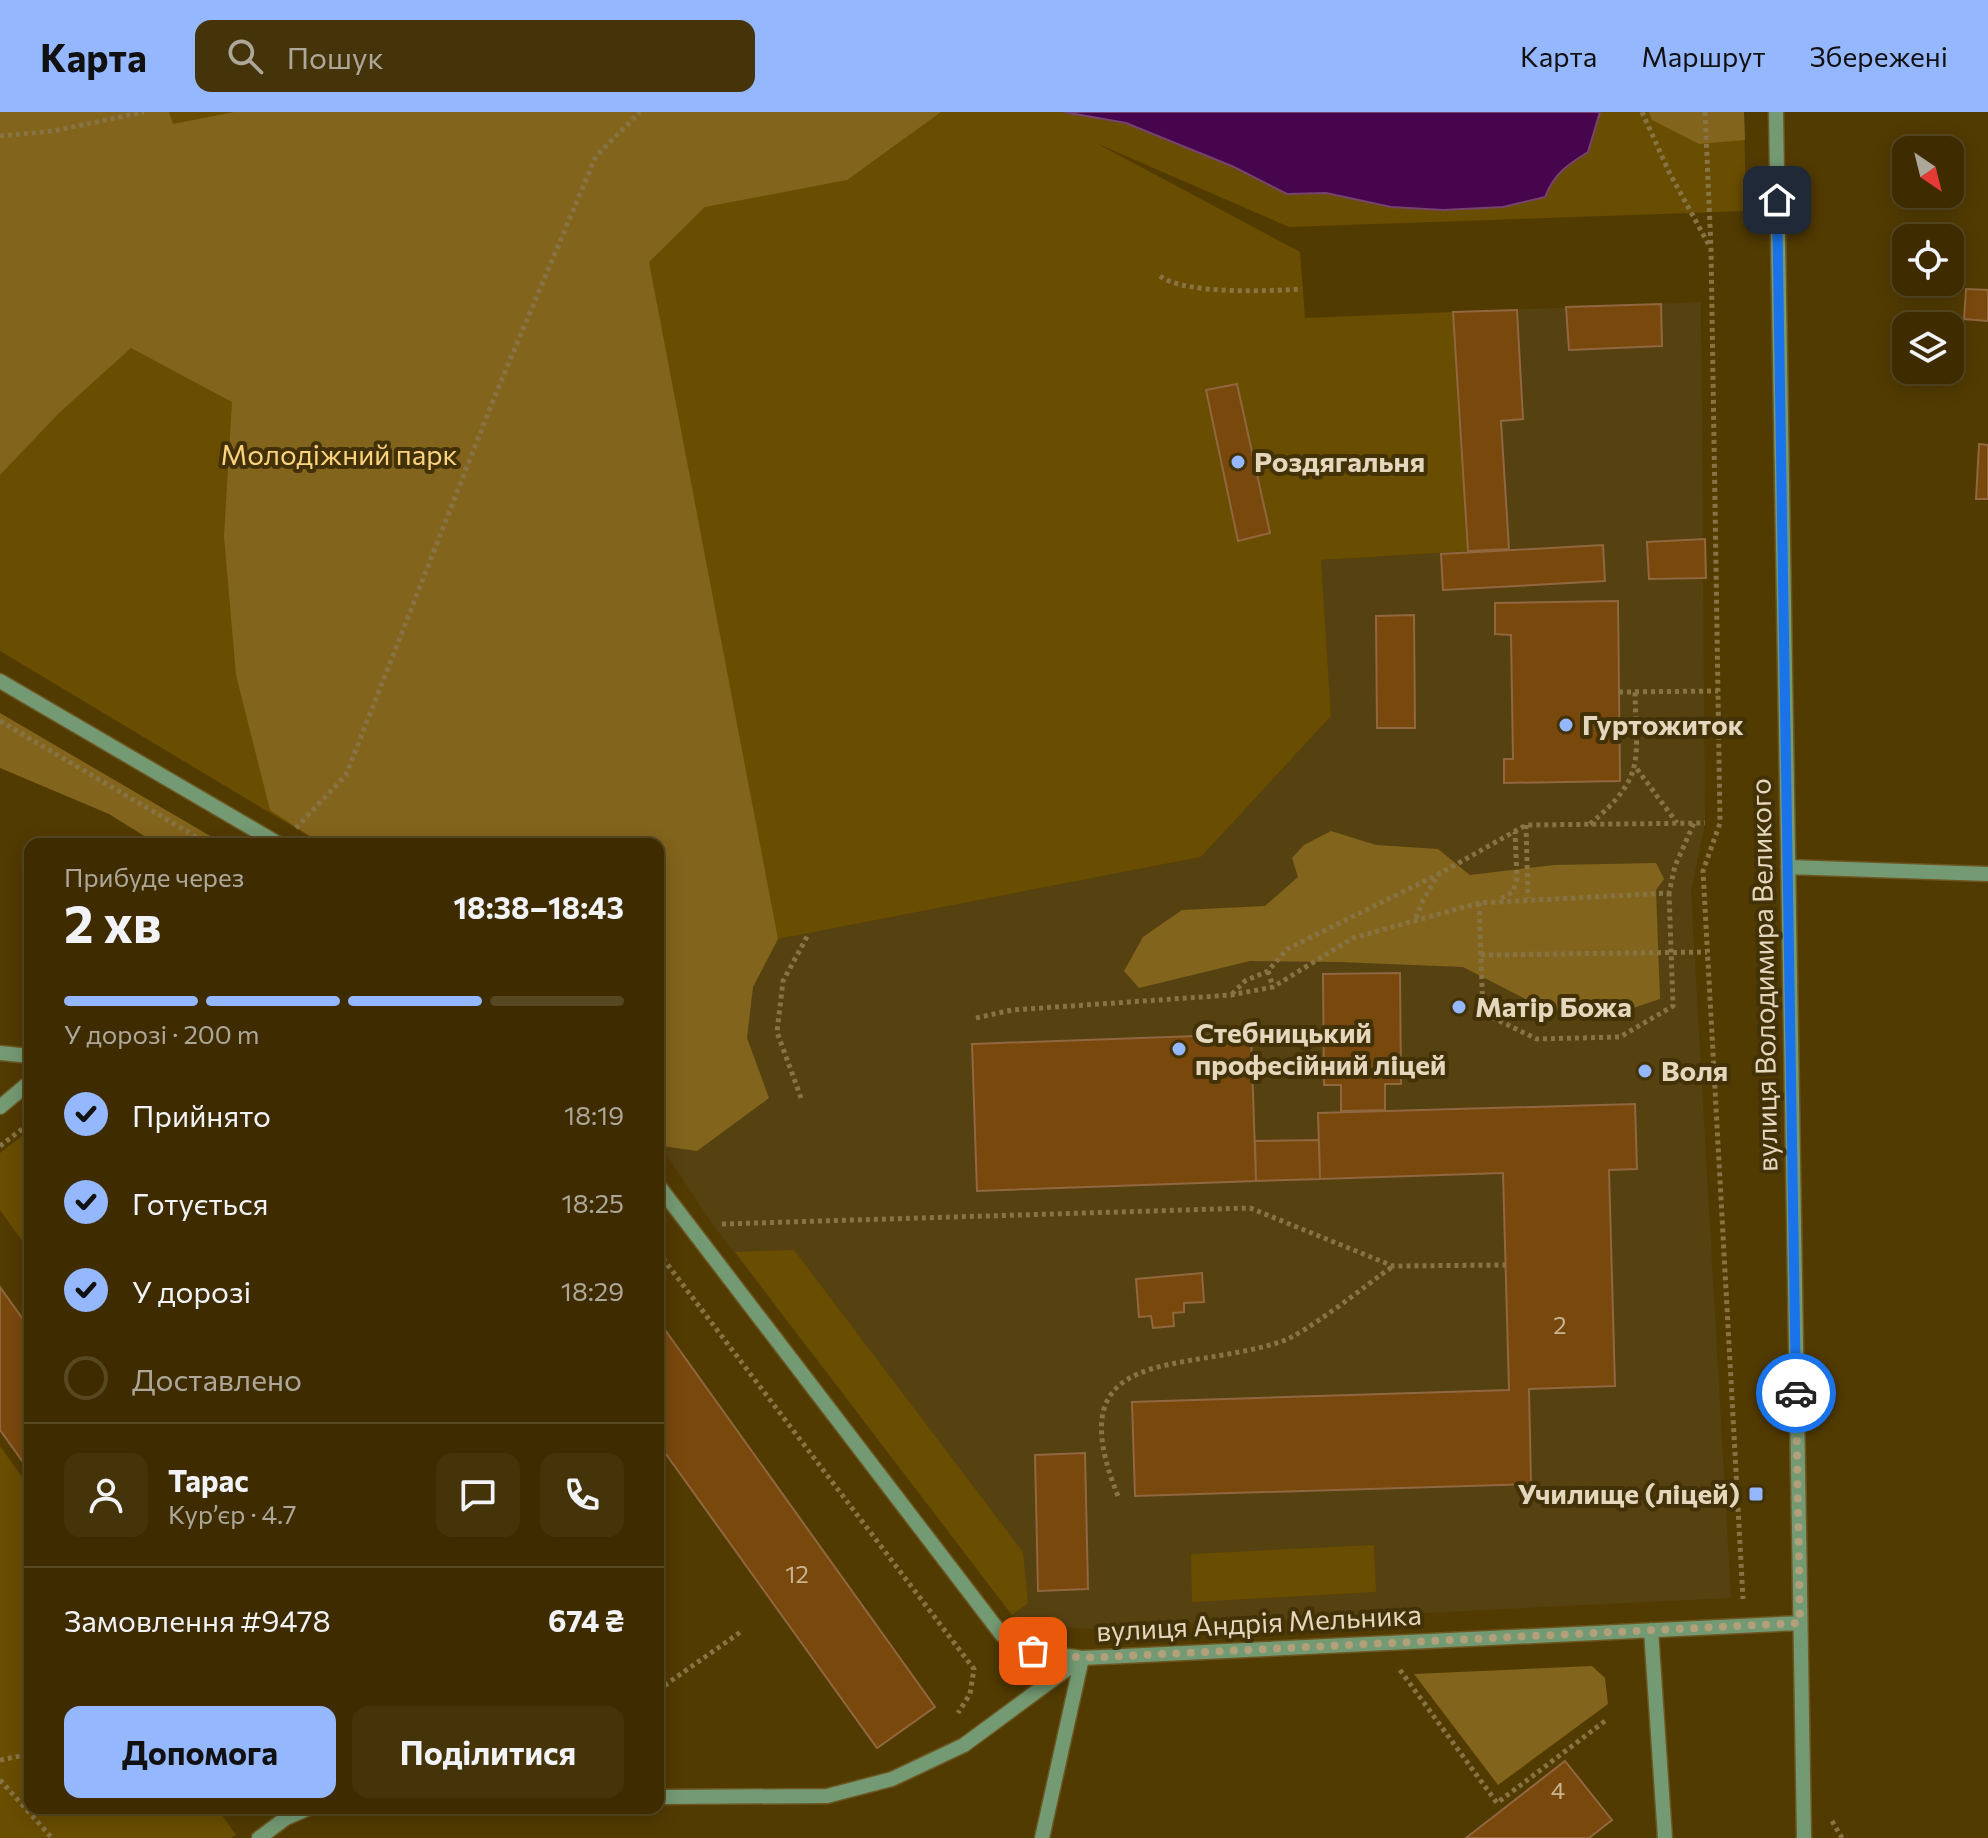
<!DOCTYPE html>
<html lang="uk">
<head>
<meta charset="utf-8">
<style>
	:root { --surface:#3e2c00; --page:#45340a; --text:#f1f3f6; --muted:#ada799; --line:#574822; --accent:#95b7fd }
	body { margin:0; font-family:Commissioner,sans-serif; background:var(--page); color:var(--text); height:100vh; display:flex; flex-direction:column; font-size:30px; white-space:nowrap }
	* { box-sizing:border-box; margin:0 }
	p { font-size:26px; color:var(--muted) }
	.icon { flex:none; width:44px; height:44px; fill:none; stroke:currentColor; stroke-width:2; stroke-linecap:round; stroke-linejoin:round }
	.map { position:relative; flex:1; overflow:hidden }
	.panel { position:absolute; left:24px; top:726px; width:640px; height:976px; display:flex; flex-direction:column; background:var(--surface); border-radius:16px; box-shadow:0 4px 20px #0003,0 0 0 2px var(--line) }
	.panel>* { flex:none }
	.needle { width:52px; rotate:145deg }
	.controls { position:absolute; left:1892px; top:24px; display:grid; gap:16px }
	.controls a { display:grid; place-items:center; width:72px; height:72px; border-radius:16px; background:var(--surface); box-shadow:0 4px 20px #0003,0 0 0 2px var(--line); font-size:40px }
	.pin { position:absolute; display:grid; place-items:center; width:68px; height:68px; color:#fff; margin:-34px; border-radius:16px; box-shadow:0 4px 12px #0006 }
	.courier { position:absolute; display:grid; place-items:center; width:80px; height:80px; margin:-40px; border:6px solid #1a73e8; border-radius:50%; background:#fff; color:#222; box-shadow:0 2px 10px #0007 }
	.overview em { font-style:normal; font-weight:700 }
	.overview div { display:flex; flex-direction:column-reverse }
	.overview { display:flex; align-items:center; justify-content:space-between; height:136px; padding:0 40px }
	h1 { font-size:52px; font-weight:700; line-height:60px }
	.bar { display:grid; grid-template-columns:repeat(4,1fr); gap:12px 8px; align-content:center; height:96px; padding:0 40px }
	.bar i { height:10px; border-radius:6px; background:var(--line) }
	.bar .current { background:var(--accent) }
	.bar p { grid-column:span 4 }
	.line { display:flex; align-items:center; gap:20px; padding:0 40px; border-top:2px solid var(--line) }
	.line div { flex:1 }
	.round { display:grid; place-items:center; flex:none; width:84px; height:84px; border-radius:16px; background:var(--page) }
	ol { padding:0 40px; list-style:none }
	li { display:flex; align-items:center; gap:24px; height:88px }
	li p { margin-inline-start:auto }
	li .icon { padding:8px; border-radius:50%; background:var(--accent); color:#111; stroke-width:4 }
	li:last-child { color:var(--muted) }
	li i { width:44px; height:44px; border:4px solid var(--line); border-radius:50% }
	.button { display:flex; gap:16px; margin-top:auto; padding:16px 40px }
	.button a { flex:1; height:92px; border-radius:16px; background:var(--accent); color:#111; font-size:32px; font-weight:700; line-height:92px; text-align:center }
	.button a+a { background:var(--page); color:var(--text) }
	header { display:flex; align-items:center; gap:48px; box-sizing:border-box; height:112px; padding:0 40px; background:var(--accent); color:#111 }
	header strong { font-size:38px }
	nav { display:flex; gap:44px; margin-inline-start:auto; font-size:28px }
	.search { width:560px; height:72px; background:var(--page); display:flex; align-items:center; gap:20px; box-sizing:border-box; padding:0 28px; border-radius:16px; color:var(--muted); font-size:30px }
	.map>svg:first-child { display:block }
	.built { fill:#564111 }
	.green { fill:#694d01 }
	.forest { fill:#83641c }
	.water { fill:#47054d; stroke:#76446f; stroke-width:2 }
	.building { fill:#79480d; stroke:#90673f; stroke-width:2 }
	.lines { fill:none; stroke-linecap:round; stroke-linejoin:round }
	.minor-casing { stroke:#6c5722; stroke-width:17 }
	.path { stroke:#877344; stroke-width:5; stroke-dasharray:4 4; stroke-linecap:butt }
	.minor { stroke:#749a73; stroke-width:14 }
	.done { stroke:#b2a07b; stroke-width:8; stroke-dasharray:0 14.4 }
	.route { stroke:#1a73e8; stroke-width:10 }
	.poi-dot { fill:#95b7fd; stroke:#433207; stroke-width:3 }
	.labels { text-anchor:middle; stroke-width:8; stroke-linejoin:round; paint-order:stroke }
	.number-label { font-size:24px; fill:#cab391 }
	.park-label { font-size:28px; fill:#fcd37f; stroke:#433207 }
	.poi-label { font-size:28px; font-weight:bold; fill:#e5d7bd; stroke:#433207; text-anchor:start }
	.street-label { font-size:28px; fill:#e5d7bd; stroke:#433207 }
</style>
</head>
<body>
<header>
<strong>Карта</strong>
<div class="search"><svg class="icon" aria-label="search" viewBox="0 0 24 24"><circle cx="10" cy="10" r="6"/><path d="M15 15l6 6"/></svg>Пошук</div>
<nav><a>Карта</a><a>Маршрут</a><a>Збережені</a></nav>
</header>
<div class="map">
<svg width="1988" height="1726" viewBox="0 0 1988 1726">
	<rect width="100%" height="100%" fill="#523b00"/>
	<path class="built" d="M1701,190L1705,711L1691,780L1731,1486L1094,1517L1050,1514L1012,1503L713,1113L658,1030V880L778,827L1201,745L1331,604L1321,448L1468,438L1453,200Z"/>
	<path class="green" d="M0,0H1744L1746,99L1289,115L1096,31L1300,140L1305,206L1453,200L1468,439L1321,448L1331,604L1201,745L778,827L658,880V732H322L0,539Z
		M30,1018V1140L0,1098V1041Z
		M794,1138L1023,1440L1028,1491L1012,1503L735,1140Z
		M0,1334L30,1376V1696H217L236,1723L231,1726H0Z
		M1374,1433L1376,1480L1192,1490L1191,1442Z"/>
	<path class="forest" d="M0,0H169L173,12L234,0H941L847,68L705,95L649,150L778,827L753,875L747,926L769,986L697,1039L662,1034L658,1030V732H322L270,698L236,563L224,424L232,290L131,236L59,301L0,363Z
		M1649,0H1744L1745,28L1699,32L1652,8Z
		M0,601L224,732H157L109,702L0,656Z
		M1331,719L1376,733L1438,737L1470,763L1554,753L1656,751L1664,767L1656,778L1660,887L1600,907L1545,897L1463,855L1339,850L1250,849L1139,876L1124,859L1143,825L1182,798L1265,794L1298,765L1292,746L1304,733Z
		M1592,1554L1605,1566L1608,1592L1498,1673L1414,1562Z"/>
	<path class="water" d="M1064,0H1600L1588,40C1567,53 1554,62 1545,85L1503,95L1443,98L1391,95L1326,81L1287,82L1234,55L1126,11Z"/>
	<path class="building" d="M1966,177L1988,178V209L1964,207Z
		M1661,192L1662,234L1569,238L1566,195Z
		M1517,198L1523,307L1501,309L1509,437L1468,439L1453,200Z
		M1237,272L1270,421L1238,429L1206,278Z
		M1979,332L1988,333V387H1976Z
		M1705,427L1706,466L1649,467L1647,430Z
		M1603,433L1605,469L1443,478L1441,442Z
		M1618,489L1620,669L1504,671V647H1513L1511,523L1495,522V491Z
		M1414,503L1415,616H1377L1376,504Z
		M1400,861L1401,972H1385V998L1341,999V973H1324L1323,862Z
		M1251,922L1256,1069L977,1079L972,932Z
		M1635,992L1637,1057L1609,1058L1615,1274L1529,1277L1531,1372L1135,1384L1132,1290L1509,1278L1503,1061L1320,1067L1318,1001Z
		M1319,1028L1320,1067L1256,1069L1255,1029Z
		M1202,1161L1204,1190L1184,1191V1200L1173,1201L1174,1214L1153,1216L1151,1204L1139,1205L1136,1167Z
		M0,1175L30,1217V1360L0,1318Z
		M658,1208L935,1595L877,1636L658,1331Z
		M1085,1341L1088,1477L1038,1479L1035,1343Z
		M1565,1649L1612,1708L1589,1726H1466Z"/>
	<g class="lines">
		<g class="minor-casing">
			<path id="minor" d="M1776,0L1804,1726
				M0,569L279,732
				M1788,755L1988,762
				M0,941L30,944
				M0,995L30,970
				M658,1073L1002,1523L1033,1539L1082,1546L1800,1511
				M1651,1518L1665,1726
				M658,1685L827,1684L892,1667L964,1633L1082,1546
				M259,1726L286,1706L309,1696
				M1042,1726L1082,1546"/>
		</g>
		<path class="path" d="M1642,0L1669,60L1710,135
			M1705,0L1711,136L1720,711L1703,759L1743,1487
			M0,24L53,19L144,0
			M1160,164C1185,183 1270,179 1302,177
			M1619,580L1718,579
			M0,609L208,732
			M1637,657L1677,711
			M1590,712C1647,664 1636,648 1635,580
			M1526,713L1528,786
			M296,716L346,663L494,286L596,44L640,0
			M1501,786L1513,780L1517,766L1515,720
			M1479,791L1483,901L1537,927L1620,925L1673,894L1669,781
			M1416,806L1423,788L1439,762L1526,713L1705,711
			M1481,843L1707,840
			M1268,859L1273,875
			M1232,882L1245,869L1268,859L1287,837L1439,762
			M976,906L1012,898L1231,883L1273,875L1353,826L1479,791L1669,781L1675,754L1694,711
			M801,986L777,920L783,869L809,821
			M0,1034L30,1011
			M722,1112L1250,1096L1393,1154L1505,1153
			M658,1140L974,1557L970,1582L958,1601
			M1118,1384C1056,1231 1181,1262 1280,1230C1306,1222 1367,1172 1392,1155
			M1400,1558L1497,1691L1605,1609
			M658,1578L742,1519
			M0,1648L30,1642
			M0,1668L52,1726
			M1832,1709L1842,1726"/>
		<use href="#minor" class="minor"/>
	</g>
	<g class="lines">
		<path class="done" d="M1033,1539L1082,1546L1800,1511L1796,1281"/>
		<path class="route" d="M1777,88L1796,1281"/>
	</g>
	<g class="poi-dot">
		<circle cx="1238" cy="350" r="8"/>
		<circle cx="1566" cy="613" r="8"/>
		<circle cx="1459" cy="895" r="8"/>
		<circle cx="1179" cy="937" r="8"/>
		<circle cx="1645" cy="959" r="8"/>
		<rect x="1748" y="1374" width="16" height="16" rx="4"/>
	</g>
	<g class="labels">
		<g class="number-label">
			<text x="1560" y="1222">2</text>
			<text x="797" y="1471">12</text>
			<text x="1558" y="1687">4</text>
		</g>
		<g class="park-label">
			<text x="339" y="353">Молодіжний парк</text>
		</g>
		<g class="poi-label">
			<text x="1254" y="360">Роздягальня</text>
			<text x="1582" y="623">Гуртожиток</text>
			<text x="1475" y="905">Матір Божа</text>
			<text x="1195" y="931">Стебницький<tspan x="1195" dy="32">професійний ліцей</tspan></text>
			<text x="1661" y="969">Воля</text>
			<text x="1740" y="1392" text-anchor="end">Училище (ліцей)</text>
		</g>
		<g class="street-label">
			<text transform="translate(1764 863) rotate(-91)" y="10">вулиця Володимира Великого</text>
			<text transform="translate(1259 1511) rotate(-3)" y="10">вулиця Андрія Мельника</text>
		</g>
	</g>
</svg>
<div class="controls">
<a><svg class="needle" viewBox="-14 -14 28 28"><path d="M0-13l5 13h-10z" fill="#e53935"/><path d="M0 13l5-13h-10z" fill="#ada799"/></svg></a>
<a><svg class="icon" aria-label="locate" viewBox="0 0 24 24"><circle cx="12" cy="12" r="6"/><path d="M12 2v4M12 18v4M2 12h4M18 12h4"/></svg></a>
<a><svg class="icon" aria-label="layers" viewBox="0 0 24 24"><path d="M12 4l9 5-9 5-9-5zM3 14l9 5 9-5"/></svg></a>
</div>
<div class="pin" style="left:1033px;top:1539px;background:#ea580c"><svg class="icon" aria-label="bag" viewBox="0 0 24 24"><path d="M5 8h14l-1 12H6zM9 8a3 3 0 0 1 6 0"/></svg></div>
<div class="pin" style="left:1777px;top:88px;background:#1f2937"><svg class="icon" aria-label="home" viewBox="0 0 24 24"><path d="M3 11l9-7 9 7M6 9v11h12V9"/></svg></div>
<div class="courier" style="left:1796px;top:1281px"><svg class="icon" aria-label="car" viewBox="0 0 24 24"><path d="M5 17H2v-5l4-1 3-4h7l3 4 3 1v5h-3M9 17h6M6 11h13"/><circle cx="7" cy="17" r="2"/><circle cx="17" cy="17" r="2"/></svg></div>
<section class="panel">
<div class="overview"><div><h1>2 хв</h1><p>Прибуде через</p></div><em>18:38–18:43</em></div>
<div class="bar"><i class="current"></i><i class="current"></i><i class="current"></i><i></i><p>У дорозі · 200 m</p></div>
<ol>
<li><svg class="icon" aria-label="check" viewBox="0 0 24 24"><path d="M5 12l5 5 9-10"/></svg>Прийнято<p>18:19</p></li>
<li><svg class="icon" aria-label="check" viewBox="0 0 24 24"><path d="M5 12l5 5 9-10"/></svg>Готується<p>18:25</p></li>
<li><svg class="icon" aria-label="check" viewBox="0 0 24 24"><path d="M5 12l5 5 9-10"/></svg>У дорозі<p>18:29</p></li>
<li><i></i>Доставлено</li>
</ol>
<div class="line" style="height:144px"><a class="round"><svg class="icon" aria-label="person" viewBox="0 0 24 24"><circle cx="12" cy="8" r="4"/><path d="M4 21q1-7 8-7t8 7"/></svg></a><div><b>Тарас</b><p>Кур’єр · 4.7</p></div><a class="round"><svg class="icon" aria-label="chat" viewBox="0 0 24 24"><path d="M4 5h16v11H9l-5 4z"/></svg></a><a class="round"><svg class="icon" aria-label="phone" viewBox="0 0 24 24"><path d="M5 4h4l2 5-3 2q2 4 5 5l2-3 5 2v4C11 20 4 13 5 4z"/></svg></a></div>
<div class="line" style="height:104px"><div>Замовлення #9478</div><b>674 ₴</b></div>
<div class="button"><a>Допомога</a><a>Поділитися</a></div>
</section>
</div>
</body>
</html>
